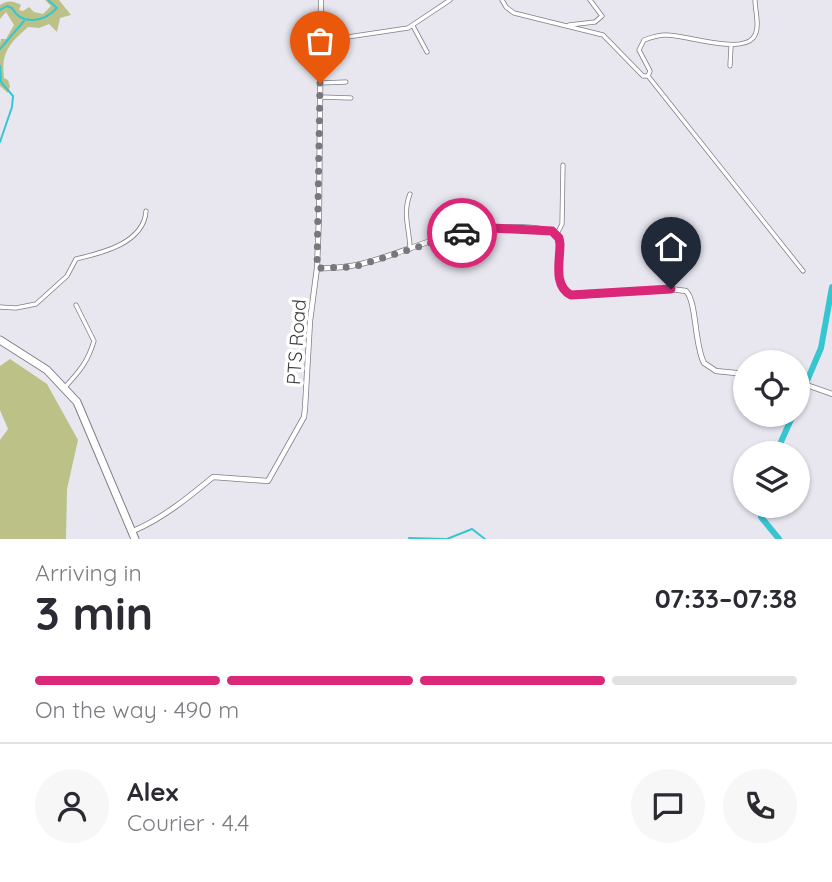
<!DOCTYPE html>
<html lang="en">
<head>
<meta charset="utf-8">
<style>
	:root { --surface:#fff; --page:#f7f7f7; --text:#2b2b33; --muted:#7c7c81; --line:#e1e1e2; --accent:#db2777 }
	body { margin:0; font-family:Quicksand,sans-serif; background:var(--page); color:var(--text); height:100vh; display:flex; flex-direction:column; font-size:26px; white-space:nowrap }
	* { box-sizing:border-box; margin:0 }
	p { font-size:23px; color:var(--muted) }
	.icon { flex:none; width:38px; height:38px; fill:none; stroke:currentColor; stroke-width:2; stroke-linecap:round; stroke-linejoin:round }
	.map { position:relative; height:539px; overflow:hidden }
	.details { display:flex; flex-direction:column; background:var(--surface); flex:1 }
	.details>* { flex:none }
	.controls { position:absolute; left:733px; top:350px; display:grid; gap:14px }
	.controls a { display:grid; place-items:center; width:77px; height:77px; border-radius:50%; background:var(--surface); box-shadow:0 2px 5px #0004; font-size:35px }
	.pin { position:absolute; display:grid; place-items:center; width:60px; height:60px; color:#fff; margin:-72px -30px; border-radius:50% 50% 50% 0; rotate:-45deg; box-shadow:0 0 7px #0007 }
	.pin .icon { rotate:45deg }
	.courier { position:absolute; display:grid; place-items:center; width:70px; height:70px; margin:-35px; border:5px solid #db2777; border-radius:50%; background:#fff; color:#222; box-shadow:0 2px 9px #0007 }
	.headline em { font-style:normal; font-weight:700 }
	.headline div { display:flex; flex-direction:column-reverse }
	.headline { display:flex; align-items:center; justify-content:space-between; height:119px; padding:0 35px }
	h1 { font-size:46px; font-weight:700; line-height:52px }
	.bar { display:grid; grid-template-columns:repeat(4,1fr); gap:10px 7px; align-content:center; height:84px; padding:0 35px }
	.bar i { height:9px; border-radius:5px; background:var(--line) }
	.bar .active { background:var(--accent) }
	.bar p { grid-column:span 4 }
	.line { display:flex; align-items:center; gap:18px; padding:0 35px; border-top:2px solid var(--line) }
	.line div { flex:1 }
	.round { display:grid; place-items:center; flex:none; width:74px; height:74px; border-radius:37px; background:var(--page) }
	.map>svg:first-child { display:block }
	.green { fill:#bbc187 }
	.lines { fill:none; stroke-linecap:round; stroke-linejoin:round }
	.stream { stroke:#37c6d0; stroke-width:2 }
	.river { stroke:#37c6d0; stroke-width:6 }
	.street-casing { stroke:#7e7e86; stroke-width:5 }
	.secondary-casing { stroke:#7e7e86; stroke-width:6 }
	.highway-casing { stroke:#7e7e86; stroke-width:9 }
	.street { stroke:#fff; stroke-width:3.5 }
	.secondary { stroke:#fff; stroke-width:4.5 }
	.highway { stroke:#fff; stroke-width:7 }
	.done { stroke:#78777c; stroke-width:7; stroke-dasharray:0 12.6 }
	.route { stroke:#db2777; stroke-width:9 }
	.labels { text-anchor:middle; stroke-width:7; stroke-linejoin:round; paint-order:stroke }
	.street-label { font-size:19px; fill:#3b3b3e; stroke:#fff }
</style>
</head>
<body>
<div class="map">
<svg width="832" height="539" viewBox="0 0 832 539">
	<rect width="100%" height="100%" fill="#e8e7f0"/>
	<path class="green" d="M45,0H59L71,15L60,18L57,32L49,24L39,28L28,27C9,44 1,52 4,78L8,80L10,86L8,93L0,86V44L1,39H6L14,25L6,12L0,19V5C9,0 13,1 21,5L19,10L23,11L29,7L34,12L43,14L51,6Z
		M10,359L47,384L78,440L67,489L66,539H0V440L8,429L0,410V366Z"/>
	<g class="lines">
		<path class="stream" d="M0,10L7,6L12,8C22,26 44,22 57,8L48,0
			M0,49L24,21
			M0,66L1,82L13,96L12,107L0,142
			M409,538L446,539
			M447,539L472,529L485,539"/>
		<path class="river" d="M798,402L821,348L832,287
			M776,453L793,415
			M760,506L761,517L779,539"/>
		<g class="street-casing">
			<path id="street" d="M502,0L506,7L514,13L603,35L643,76H648L650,71L639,50L644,40C652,37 658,35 666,35C686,35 740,54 753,38C761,29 755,11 755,0
				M569,25L595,22L602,16L590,0
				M413,26L427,52
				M321,41L408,28L450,0
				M730,66L731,46
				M648,76L803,271
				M320,83L346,82
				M321,97L351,98
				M557,234L562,224L563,165
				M410,249C410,230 402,214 410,194
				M0,307L16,308L36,304L67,276L76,259C102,253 144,243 146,211
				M65,387C80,371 88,361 94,341L76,305"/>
		</g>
		<g class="secondary-casing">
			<path id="secondary" d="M317,268C361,270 390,254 431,241C468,229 513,222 552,231L559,238L560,279L565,292L576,296L671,289L686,291C697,302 694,344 704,363L716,371L746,374
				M798,382L832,394
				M133,531C162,519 189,497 213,477L268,481L304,417L305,408L310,321L317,268L319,216L321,0"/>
		</g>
		<g class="highway-casing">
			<path id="highway" d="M0,340L47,370L77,402L135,539"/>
		</g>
		<use href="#street" class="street"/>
		<use href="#secondary" class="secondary"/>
		<use href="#highway" class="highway"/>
	</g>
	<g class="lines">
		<path class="done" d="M320,83L317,268L354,267L462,233"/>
		<path class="route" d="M462,233L492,228L552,231L559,238L560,244C560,261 553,286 571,295L671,289"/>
	</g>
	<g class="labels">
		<g class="street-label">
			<text transform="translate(296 342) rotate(-86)" y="7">PTS Road</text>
		</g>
	</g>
</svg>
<div class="controls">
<a><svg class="icon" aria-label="locate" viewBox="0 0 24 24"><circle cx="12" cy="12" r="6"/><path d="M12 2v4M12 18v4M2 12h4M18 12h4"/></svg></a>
<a><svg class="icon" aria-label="layers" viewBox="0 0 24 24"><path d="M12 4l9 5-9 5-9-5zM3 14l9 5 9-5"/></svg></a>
</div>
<div class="pin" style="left:320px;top:83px;background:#ea580c"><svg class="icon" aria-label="bag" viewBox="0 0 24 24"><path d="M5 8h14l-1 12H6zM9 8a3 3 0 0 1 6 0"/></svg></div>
<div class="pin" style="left:671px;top:289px;background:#1f2937"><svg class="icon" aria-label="home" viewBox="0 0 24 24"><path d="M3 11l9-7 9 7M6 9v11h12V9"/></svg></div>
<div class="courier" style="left:462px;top:233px"><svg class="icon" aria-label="car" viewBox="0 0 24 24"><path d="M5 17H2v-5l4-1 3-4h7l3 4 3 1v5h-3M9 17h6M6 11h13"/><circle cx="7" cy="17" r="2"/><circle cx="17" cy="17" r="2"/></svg></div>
</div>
<section class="details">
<div class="headline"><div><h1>3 min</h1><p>Arriving in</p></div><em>07:33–07:38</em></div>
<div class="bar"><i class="active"></i><i class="active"></i><i class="active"></i><i></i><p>On the way · 490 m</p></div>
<div class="line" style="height:126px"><a class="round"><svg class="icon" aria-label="person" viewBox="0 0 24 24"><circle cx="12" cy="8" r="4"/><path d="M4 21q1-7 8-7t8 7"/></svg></a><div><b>Alex</b><p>Courier · 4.4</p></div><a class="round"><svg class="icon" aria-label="chat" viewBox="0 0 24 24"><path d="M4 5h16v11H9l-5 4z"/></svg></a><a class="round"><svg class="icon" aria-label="phone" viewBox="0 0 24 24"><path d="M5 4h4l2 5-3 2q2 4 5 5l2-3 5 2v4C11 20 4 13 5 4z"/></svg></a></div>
</section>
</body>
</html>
